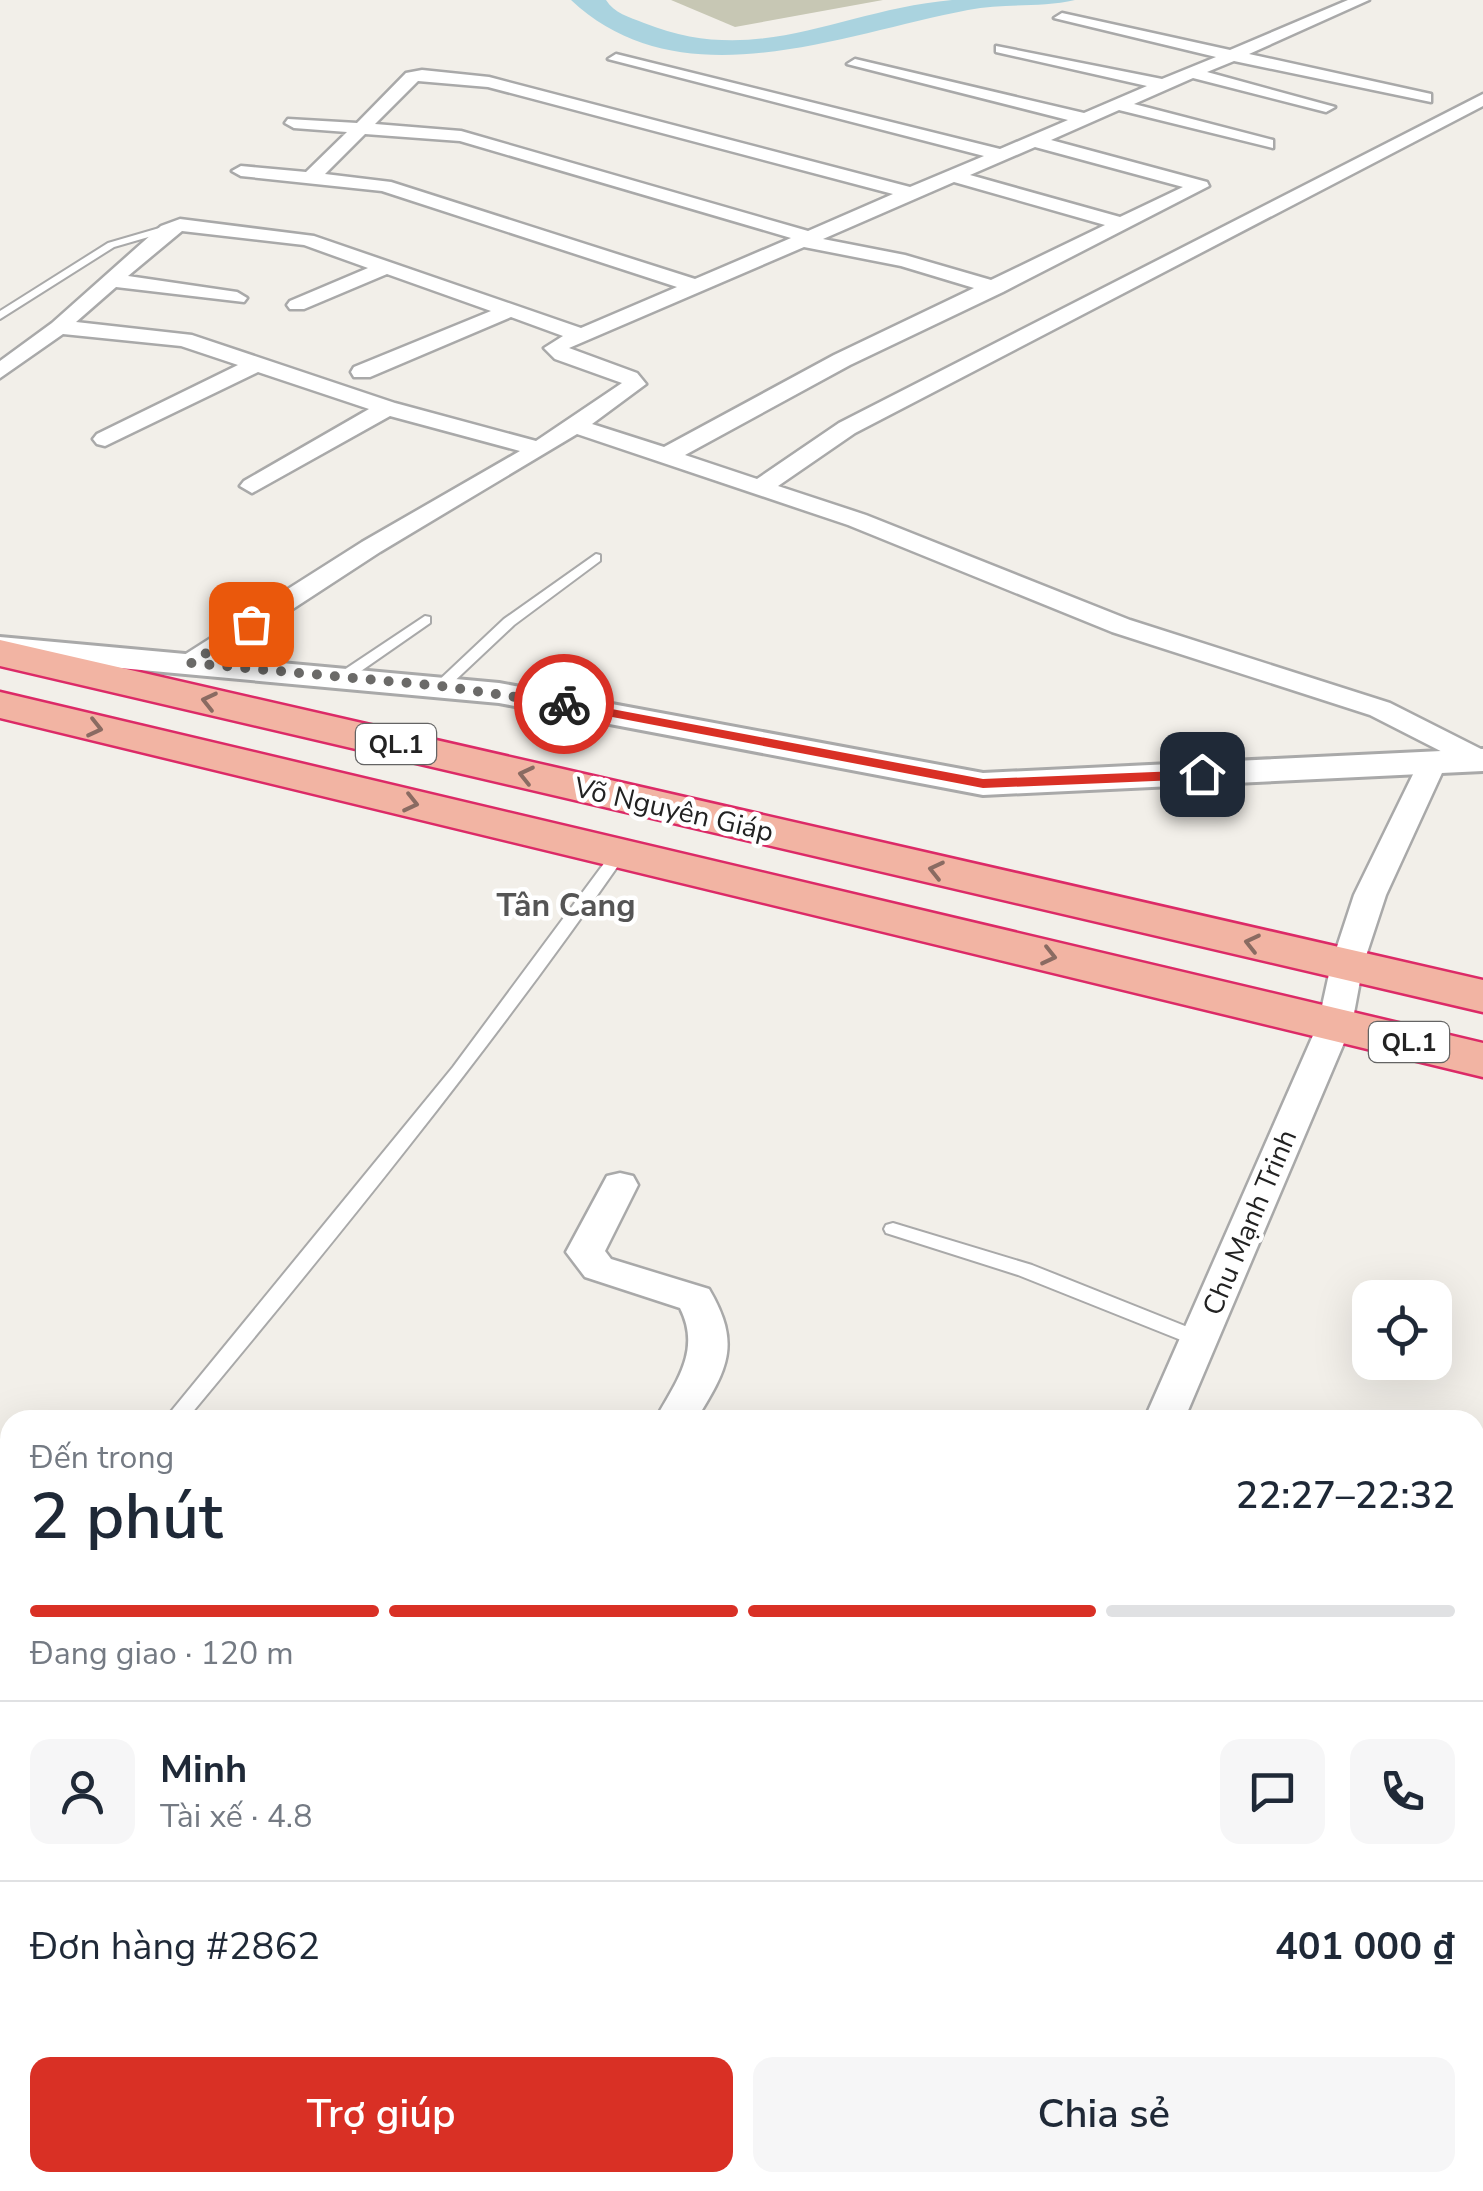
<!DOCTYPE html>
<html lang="vi">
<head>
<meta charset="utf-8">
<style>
	:root { --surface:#fff; --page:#f6f6f7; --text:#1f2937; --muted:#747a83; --line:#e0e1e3; --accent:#d93025 }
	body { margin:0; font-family:"Nunito Sans",sans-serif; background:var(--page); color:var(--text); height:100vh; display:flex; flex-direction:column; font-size:38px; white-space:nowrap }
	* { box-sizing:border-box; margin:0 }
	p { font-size:32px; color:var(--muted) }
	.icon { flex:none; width:55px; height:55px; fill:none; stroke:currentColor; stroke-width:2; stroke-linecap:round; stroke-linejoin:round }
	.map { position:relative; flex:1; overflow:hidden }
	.panel { position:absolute; left:0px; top:1410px; width:1485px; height:782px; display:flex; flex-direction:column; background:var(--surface); border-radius:30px 30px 0 0; box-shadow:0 10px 40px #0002 }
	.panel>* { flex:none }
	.controls { position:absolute; left:1352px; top:1280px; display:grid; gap:20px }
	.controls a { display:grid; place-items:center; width:100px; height:100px; border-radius:20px; background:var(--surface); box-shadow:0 10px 40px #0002; font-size:50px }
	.pin { position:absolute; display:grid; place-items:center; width:85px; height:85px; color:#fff; margin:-42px; border-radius:20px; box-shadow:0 5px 15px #0006 }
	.courier { position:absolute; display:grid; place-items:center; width:100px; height:100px; margin:-50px; border:8px solid #d93025; border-radius:50%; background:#fff; color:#222; box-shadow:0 2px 12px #0007 }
	.head em { font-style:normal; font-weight:600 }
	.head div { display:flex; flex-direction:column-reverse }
	.head { display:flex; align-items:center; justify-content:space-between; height:170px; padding:0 30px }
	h1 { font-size:65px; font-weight:600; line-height:75px }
	.bar { display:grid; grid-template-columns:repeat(4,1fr); gap:15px 10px; align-content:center; height:120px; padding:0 30px }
	.bar i { height:12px; border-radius:8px; background:var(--line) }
	.bar .on { background:var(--accent) }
	.bar p { grid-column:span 4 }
	.line { display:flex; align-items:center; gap:25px; padding:0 30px; border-top:2px solid var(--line) }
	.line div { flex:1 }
	.round { display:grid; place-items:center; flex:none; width:105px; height:105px; border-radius:20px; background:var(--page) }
	.button { display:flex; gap:20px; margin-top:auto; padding:20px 30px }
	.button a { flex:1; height:115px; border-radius:20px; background:var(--accent); color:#fff; font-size:40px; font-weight:600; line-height:115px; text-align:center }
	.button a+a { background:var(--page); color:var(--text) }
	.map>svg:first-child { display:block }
	.construction { fill:#c7c7b4 }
	.water { fill:#aad3df }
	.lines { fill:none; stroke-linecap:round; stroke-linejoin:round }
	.service-casing { stroke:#a9a9a9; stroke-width:4 }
	.minor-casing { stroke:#a9a9a9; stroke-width:5 }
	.tertiary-casing { stroke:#a9a9a9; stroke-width:6 }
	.trunk-casing { stroke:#dc2a67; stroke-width:5 }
	.service { fill:#fff; fill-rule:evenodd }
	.minor { fill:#fff; fill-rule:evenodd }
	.tertiary { fill:#fff; fill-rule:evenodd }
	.trunk { fill:#f2b4a3; fill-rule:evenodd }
	.oneway { stroke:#8a6b62 }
	.route { fill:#d93025 }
	.done { stroke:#6b6a68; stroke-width:10; stroke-dasharray:0 18 }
	.labels { text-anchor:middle; stroke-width:9; stroke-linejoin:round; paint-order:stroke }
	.shield { fill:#fff; stroke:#646464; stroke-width:2.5 }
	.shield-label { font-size:25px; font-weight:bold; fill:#222 }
	.street-label { font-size:28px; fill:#222; stroke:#fff }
	.quarter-label { font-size:32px; font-weight:bold; fill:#555; stroke:#fff }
</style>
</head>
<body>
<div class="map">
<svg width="1483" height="2191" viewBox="0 0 1483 2191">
	<rect width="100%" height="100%" fill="#f2efe9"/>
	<path class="construction" d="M671,0H883L735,27Z"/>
	<path class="water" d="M571,0H606C614,13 629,17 644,23C759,69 839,10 952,0C992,0 1034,0 1075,0C1040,8 1003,3 968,10C841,34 681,103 571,0Z"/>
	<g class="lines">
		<g class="service-casing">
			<path id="service" d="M180,222L183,223V227L114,247L0,319V311L108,243Z
				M596,554L600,555V561L514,625L446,689H436V683L504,619Z
				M425,616L430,617V623L348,680H338V674Z
				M619,848L627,853C490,1050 339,1236 186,1420H164L453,1067L614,850Z
				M893,1223L1032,1265L1205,1334L1208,1339L1205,1344H1191L1018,1275L886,1233L884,1229L886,1225Z
				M10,1607V1632L0,1637V1612Z"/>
		</g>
		<g class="minor-casing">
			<path id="minor" d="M1348,0H1369L1249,54L1431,94V102L1234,61L1207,72L1335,107L1326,112L1193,78L1134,104L1273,140V148L1119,110L1051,140L1207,182L1209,186L1003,292L850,365L685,455L757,479L839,423L1483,94V106L855,433L778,486L866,515L1130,620L1390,703L1483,750V766L1468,765L1370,715L1112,632L848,525L577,434L380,552L201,669H181L177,663L181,657L362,542L520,451L390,416L252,493L240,486L244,481L369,409L258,372L105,446L97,444L93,439L97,434L238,365L181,346L63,334L0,378V361L52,323L161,226L180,219L314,236L581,328L677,287L382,191L241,176L232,171L241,166L306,172L347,132L294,128L285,123L288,119L357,123L406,73L422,70L489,77L910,187L984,156L608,59L616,54L1000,149L1068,120L847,64L855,59L1084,113L1147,86L996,52V46L1162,79L1216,57L1054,18L1062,13L1230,50ZM418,81L488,87L893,194L808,231L461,131L375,124ZM365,134L460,141L791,238L695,279L391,182L325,174ZM1035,147L1183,187L1120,217L970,175ZM954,182L1105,225L991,280L905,255L823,239ZM182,231L304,245L368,268L290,301L287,305L290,309H304L387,274L491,311L354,367L351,372L354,377H370L511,317L563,336L544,348L555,359L622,383L536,441L395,403L192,335L76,322L116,287L244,302L247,298L237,292L128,276ZM804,247L901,266L974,288L834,355L664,447L592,424L646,384L637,373L569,348Z
				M1433,753L1443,756L1447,762L1386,895L1363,965L1352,1024L1184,1420H1144L1318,1024L1331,965L1354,895L1419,762L1423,756Z
				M620,1173L633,1176L638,1185L605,1251L611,1259L709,1289C742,1345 727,1369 696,1420H655C675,1383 702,1351 680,1308L585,1277L566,1252L607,1176Z
				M1475,1512L1483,1513V1547L1475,1546Z
				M10,1805V1847L0,1848V1806Z
				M825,2182H884L887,2191H828Z"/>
		</g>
		<g class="tertiary-casing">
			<path id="tertiary" d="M0,637L499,683L983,773L1483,749V771L983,795L499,703L0,657Z"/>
		</g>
		<g class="trunk-casing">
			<path id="trunk" d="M0,640L1483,980V1012L0,666Z
				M0,692L1483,1043V1077L0,718Z"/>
		</g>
		<use href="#service" class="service"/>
		<use href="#minor" class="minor"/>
		<use href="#tertiary" class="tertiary"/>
		<use href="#trunk" class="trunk"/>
	</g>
	<defs><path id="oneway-chevron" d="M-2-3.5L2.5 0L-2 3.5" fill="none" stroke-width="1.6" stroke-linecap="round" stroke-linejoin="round" transform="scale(2.5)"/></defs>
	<g class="oneway">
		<use href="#oneway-chevron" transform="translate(209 701) rotate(-167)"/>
		<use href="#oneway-chevron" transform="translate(95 728) rotate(13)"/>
		<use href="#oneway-chevron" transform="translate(526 775) rotate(-167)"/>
		<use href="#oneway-chevron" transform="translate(411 803) rotate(13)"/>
		<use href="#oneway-chevron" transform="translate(936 870) rotate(-167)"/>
		<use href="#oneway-chevron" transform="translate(1252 943) rotate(-167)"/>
		<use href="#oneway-chevron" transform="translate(1049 956) rotate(13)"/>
	</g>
	<path class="route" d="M564,700L983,779L1202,770L1209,774L1202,779L983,788L560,707V701Z"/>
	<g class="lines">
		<path class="done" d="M251,624L191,663L441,686L564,704"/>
	</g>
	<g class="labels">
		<g class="shield">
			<rect x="356" y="724" width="80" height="40" rx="8"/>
			<rect x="1369" y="1022" width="80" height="40" rx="8"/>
		</g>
		<g class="shield-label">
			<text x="396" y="753">QL.1</text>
			<text x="1409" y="1051">QL.1</text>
		</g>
		<g class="street-label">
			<text transform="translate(674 809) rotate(13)" y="10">Võ Nguyên Giáp</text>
			<text transform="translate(1249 1222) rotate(-67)" y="10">Chu Mạnh Trinh</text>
		</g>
		<g class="quarter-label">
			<text x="566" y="916">Tân Cang</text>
		</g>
	</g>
</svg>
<div class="controls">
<a><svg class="icon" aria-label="locate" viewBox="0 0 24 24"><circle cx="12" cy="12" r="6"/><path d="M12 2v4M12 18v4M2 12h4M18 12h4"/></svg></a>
</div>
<div class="pin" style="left:251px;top:624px;background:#ea580c"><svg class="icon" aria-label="bag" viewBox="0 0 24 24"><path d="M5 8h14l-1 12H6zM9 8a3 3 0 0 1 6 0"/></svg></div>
<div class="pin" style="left:1202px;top:774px;background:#1f2937"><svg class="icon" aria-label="home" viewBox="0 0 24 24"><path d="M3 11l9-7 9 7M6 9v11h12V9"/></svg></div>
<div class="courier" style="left:564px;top:704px"><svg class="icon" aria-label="bike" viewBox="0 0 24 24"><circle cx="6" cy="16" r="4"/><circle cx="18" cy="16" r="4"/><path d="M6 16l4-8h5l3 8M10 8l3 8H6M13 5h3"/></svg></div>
<section class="panel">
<div class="head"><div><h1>2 phút</h1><p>Đến trong</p></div><em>22:27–22:32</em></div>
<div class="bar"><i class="on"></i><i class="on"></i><i class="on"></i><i></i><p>Đang giao · 120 m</p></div>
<div class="line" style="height:180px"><a class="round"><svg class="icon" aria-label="person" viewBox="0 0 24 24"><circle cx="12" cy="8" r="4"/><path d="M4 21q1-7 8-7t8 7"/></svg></a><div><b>Minh</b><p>Tài xế · 4.8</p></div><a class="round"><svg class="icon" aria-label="chat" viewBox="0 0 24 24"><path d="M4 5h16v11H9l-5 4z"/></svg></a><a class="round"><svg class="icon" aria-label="phone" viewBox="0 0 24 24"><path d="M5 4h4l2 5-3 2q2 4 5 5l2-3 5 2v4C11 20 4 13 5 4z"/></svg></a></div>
<div class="line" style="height:130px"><div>Đơn hàng #2862</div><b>401 000 ₫</b></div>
<div class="button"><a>Trợ giúp</a><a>Chia sẻ</a></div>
</section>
</div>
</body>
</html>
